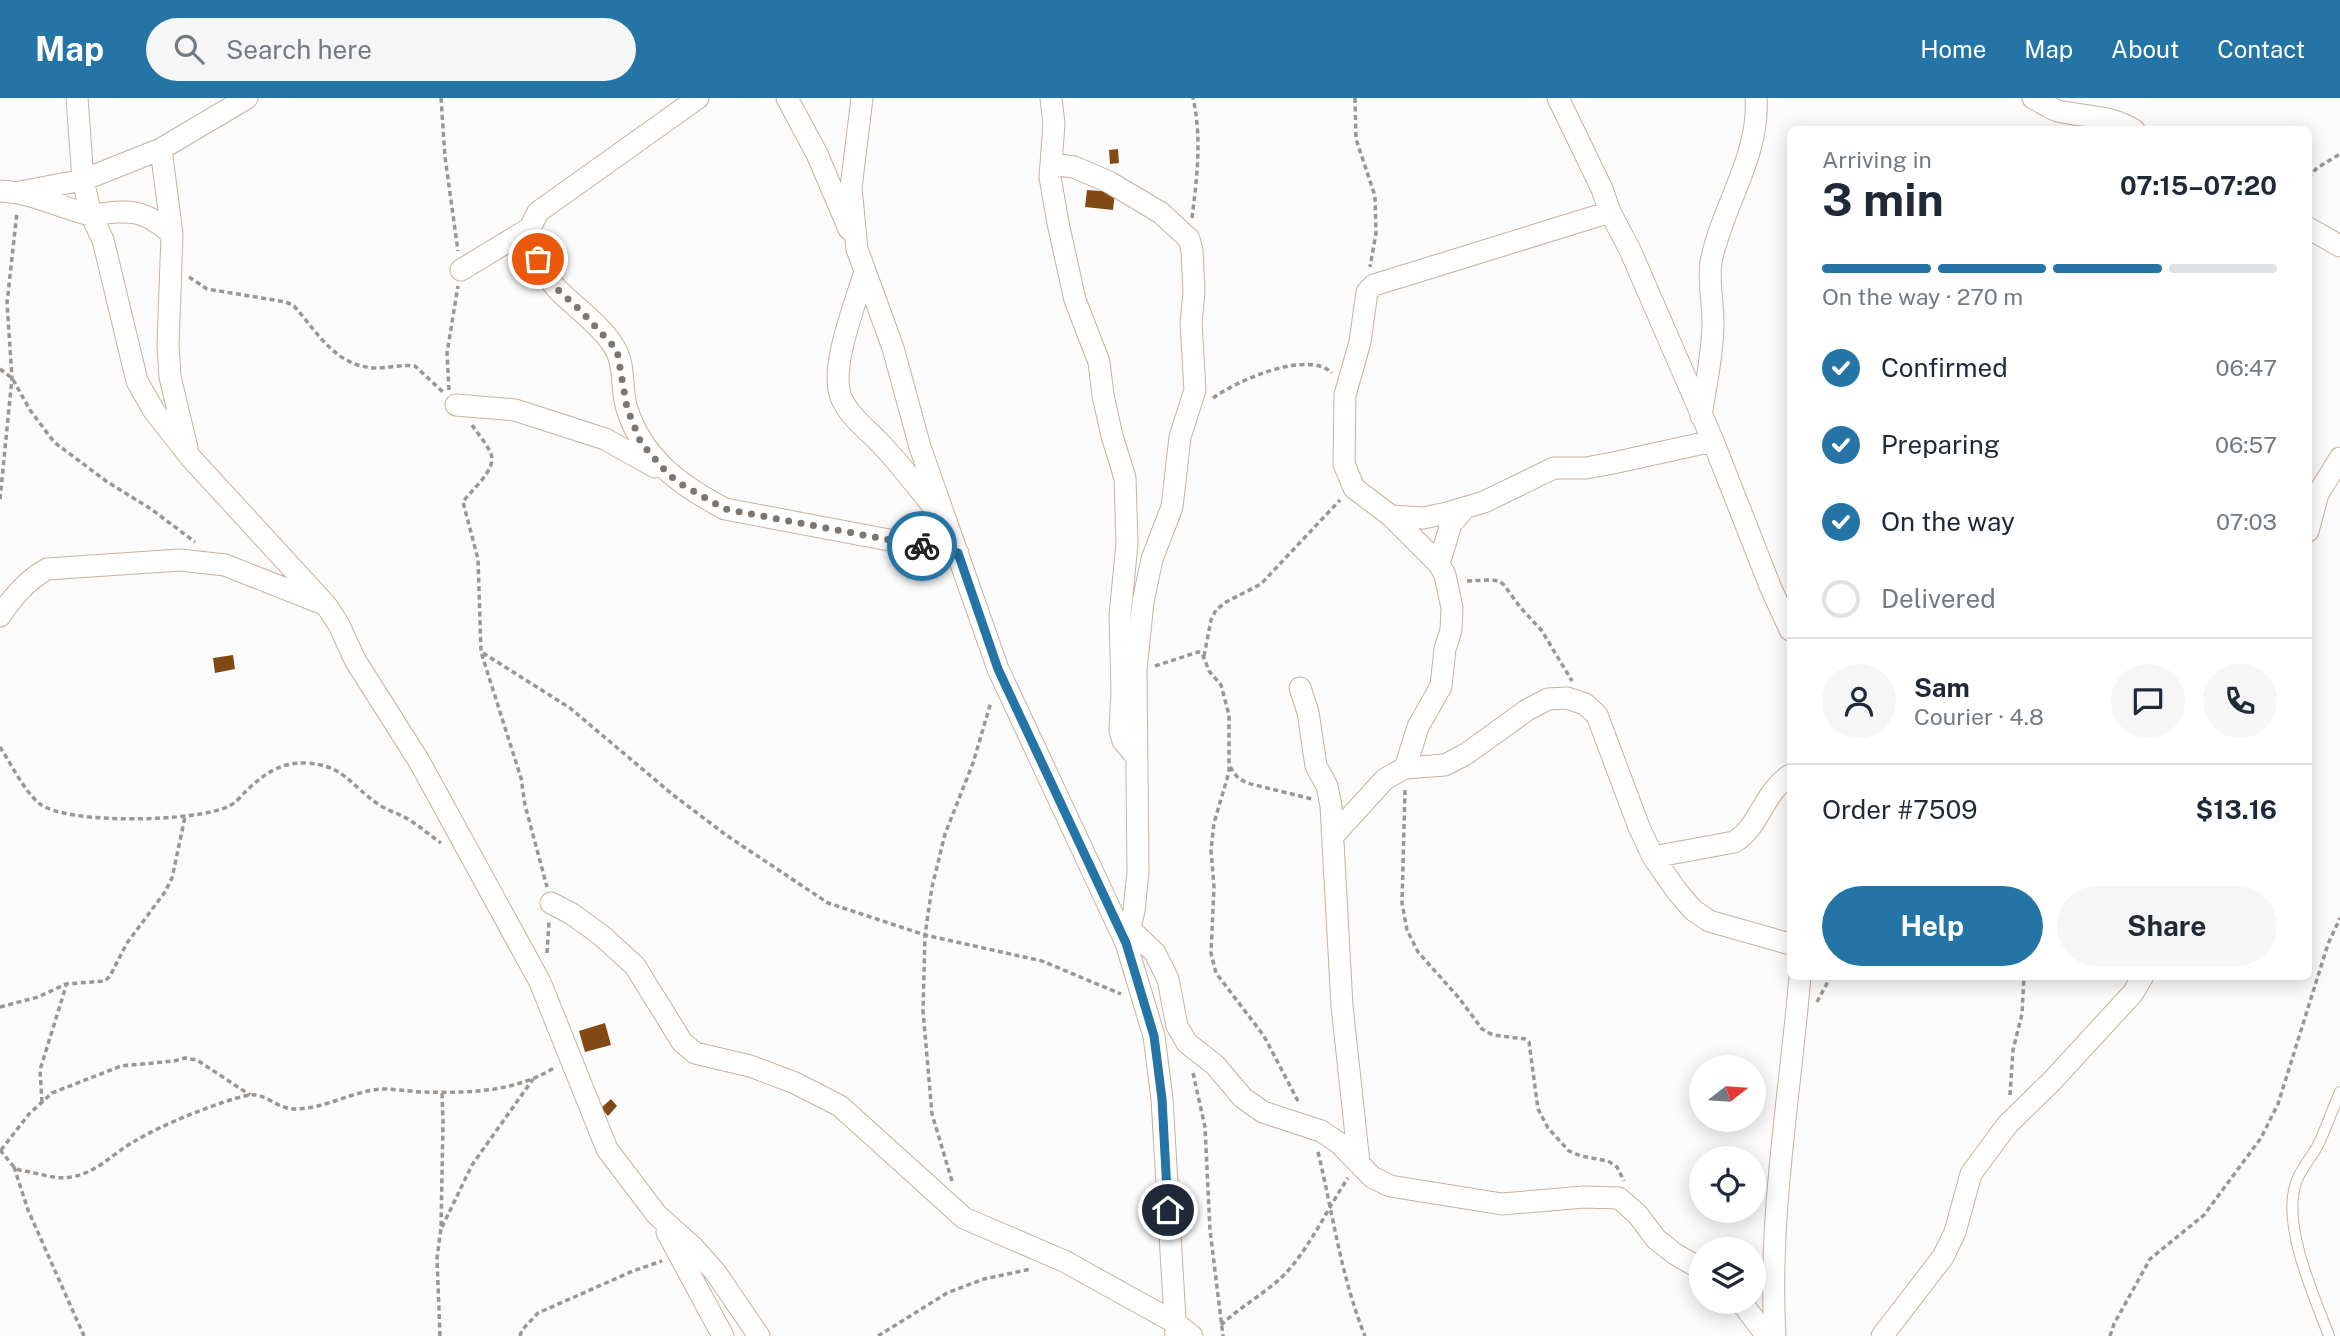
<!DOCTYPE html>
<html lang="en">
<head>
<meta charset="utf-8">
<style>
	:root { --surface:#fff; --page:#f6f6f7; --text:#1f2937; --muted:#747a83; --line:#e0e1e3; --accent:#2474a6 }
	body { margin:0; font-family:"Public Sans",sans-serif; background:var(--page); color:var(--text); height:100vh; display:flex; flex-direction:column; font-size:26px; white-space:nowrap }
	* { box-sizing:border-box; margin:0 }
	p { font-size:23px; color:var(--muted) }
	.icon { flex:none; width:38px; height:38px; fill:none; stroke:currentColor; stroke-width:2; stroke-linecap:round; stroke-linejoin:round }
	.map { position:relative; flex:1; overflow:hidden }
	.panel { position:absolute; left:1787px; top:28px; width:525px; height:854px; display:flex; flex-direction:column; background:var(--surface); border-radius:10px; box-shadow:0 4px 18px #0003 }
	.panel>* { flex:none }
	.needle { width:46px; rotate:73deg }
	.controls { position:absolute; left:1689px; top:957px; display:grid; gap:14px }
	.controls a { display:grid; place-items:center; width:77px; height:77px; border-radius:50%; background:var(--surface); box-shadow:0 4px 18px #0003; font-size:35px }
	.pin { position:absolute; display:grid; place-items:center; width:60px; height:60px; color:#fff; margin:-30px; border:4px solid #fff; border-radius:50%; box-shadow:0 2px 7px #0007 }
	.courier { position:absolute; display:grid; place-items:center; width:70px; height:70px; margin:-35px; border:5px solid #2474a6; border-radius:50%; background:#fff; color:#222; box-shadow:0 2px 9px #0007 }
	.head em { font-style:normal; font-weight:700 }
	.head div { display:flex; flex-direction:column-reverse }
	.head { display:flex; align-items:center; justify-content:space-between; height:119px; padding:0 35px }
	h1 { font-size:46px; font-weight:700; line-height:52px }
	.bar { display:grid; grid-template-columns:repeat(4,1fr); gap:10px 7px; align-content:center; height:84px; padding:0 35px }
	.bar i { height:9px; border-radius:5px; background:var(--line) }
	.bar .selected { background:var(--accent) }
	.bar p { grid-column:span 4 }
	.line { display:flex; align-items:center; gap:18px; padding:0 35px; border-top:2px solid var(--line) }
	.line div { flex:1 }
	.round { display:grid; place-items:center; flex:none; width:74px; height:74px; border-radius:37px; background:var(--page) }
	ol { padding:0 35px; list-style:none }
	li { display:flex; align-items:center; gap:21px; height:77px }
	li p { margin-inline-start:auto }
	li .icon { padding:7px; border-radius:50%; background:var(--accent); color:#fff; stroke-width:4 }
	li:last-child { color:var(--muted) }
	li i { width:38px; height:38px; border:4px solid var(--line); border-radius:50% }
	.action { display:flex; gap:14px; margin-top:auto; padding:14px 35px }
	.action a { flex:1; height:80px; border-radius:42px; background:var(--accent); color:#fff; font-size:28px; font-weight:700; line-height:80px; text-align:center }
	.action a+a { background:var(--page); color:var(--text) }
	header { display:flex; align-items:center; gap:42px; box-sizing:border-box; height:98px; padding:0 35px; background:var(--accent); color:#fff }
	header strong { font-size:33px }
	nav { display:flex; gap:38px; margin-inline-start:auto; font-size:24px }
	.search { width:490px; height:63px; background:var(--page); display:flex; align-items:center; gap:18px; box-sizing:border-box; padding:0 24px; border-radius:38px; color:var(--muted); font-size:26px }
	.map>svg:first-child { display:block }
	.building { fill:#824915 }
	.lines { fill:none; stroke-linecap:round; stroke-linejoin:round }
	.lane-casing { stroke:#cbb09d; stroke-width:12 }
	.street-casing { stroke:#cbb09d; stroke-width:23 }
	.path { stroke:#9b9692; stroke-width:3.5; stroke-dasharray:5 3.5; stroke-linecap:butt }
	.lane { stroke:#fff; stroke-width:10 }
	.street { stroke:#fff; stroke-width:21 }
	.done { stroke:#7c7570; stroke-width:7; stroke-dasharray:0 12.6 }
	.route { stroke:#2474a6; stroke-width:9 }
</style>
</head>
<body>
<header>
<strong>Map</strong>
<div class="search"><svg class="icon" aria-label="search" viewBox="0 0 24 24"><circle cx="10" cy="10" r="6"/><path d="M15 15l6 6"/></svg>Search here</div>
<nav><a>Home</a><a>Map</a><a>About</a><a>Contact</a></nav>
</header>
<div class="map">
<svg width="2340" height="1238" viewBox="0 0 2340 1238">
	<rect width="100%" height="100%" fill="#fbfbfb"/>
	<path class="building" d="M1118,51L1119,65L1110,66L1109,52Z
		M1087,92L1115,94L1113,112L1085,109Z
		M233,557L235,571L215,575L213,560Z
		M605,925L611,947L585,954L579,933Z
		M611,1001L617,1008L608,1018L601,1010Z"/>
	<g class="lines">
		<g class="lane-casing">
			<path id="lane" d="M2329,1238C2314,1198 2285,1134 2294,1092C2297,1075 2309,1063 2317,1049C2326,1031 2332,1012 2340,994"/>
		</g>
		<g class="street-casing">
			<path id="street" d="M77,0L83,82L91,117C130,112 142,110 172,136
				M787,0L817,56L849,131
				M862,0L851,90L857,151L893,250L920,349L998,571L1126,845L1154,938L1162,1001L1176,1238
				M1051,0L1054,26L1050,79L1058,125L1075,202L1099,264L1103,297L1112,338L1125,380L1127,446L1120,517L1122,593L1120,632L1123,643L1135,657
				M1558,0L1602,91L1610,114L1630,152L1713,343L1770,488L1790,532
				M2033,0C2041,4 2049,10 2058,13C2084,19 2111,17 2134,32
				M161,51L172,136L168,248L170,279L187,350
				M1051,66L1074,69L1109,84L1161,115L1189,141L1192,152L1194,194L1191,225L1195,292L1180,339L1172,409L1152,461L1143,504L1136,572L1138,774L1134,813L1126,845
				M0,93C31,94 61,110 91,117L103,142L137,283L154,313L191,360L326,507L339,527L355,562L419,663L540,884L607,1051L657,1117L692,1148L716,1175L759,1238
				M20,94L83,82L161,51L247,0
				M1610,114L1374,187L1367,194L1360,244L1345,297L1344,366L1354,390L1391,418L1423,420L1447,415L1484,404L1554,370H1586L1613,365L1713,343
				M530,130C536,152 542,175 558,192C576,210 606,231 617,254C625,271 621,293 627,311C643,361 681,388 725,411L958,455
				M2308,130L2340,148
				M461,172L530,130L538,114L698,0
				M865,173C856,204 833,261 839,292C843,314 867,331 881,346C901,367 918,390 936,412
				M456,307L515,312L605,341L655,369
				M1701,318C1706,287 1713,254 1713,223C1713,204 1708,182 1711,164C1722,108 1760,58 1756,0
				M1391,418L1439,466L1445,477L1452,510L1451,532L1445,551L1441,588L1418,629L1405,670
				M2308,433L2318,396L2340,360
				M1439,466L1451,426L1465,410
				M0,518C13,499 26,483 47,471L180,462L225,467L321,505
				M1300,590L1308,614L1316,668L1327,688L1331,708L1342,908L1359,1065
				M1333,738L1385,681L1405,670L1445,667L1466,656L1527,612L1548,601L1567,600L1585,606L1597,617L1639,729L1653,759L1676,792L1693,812L1709,823L1790,846
				M1653,759L1734,744C1759,730 1763,695 1790,677
				M551,805L572,816L601,837L635,868L682,944L695,955L750,968L795,985L840,1008L964,1120L1064,1163L1174,1224L1192,1238
				M1130,831L1155,855L1168,881L1177,928L1187,945L1215,967L1243,1000L1263,1014L1321,1033L1339,1045L1372,1079L1390,1088L1502,1106L1584,1099L1619,1100L1638,1117L1656,1141L1675,1156L1701,1171
				M667,1134L723,1238
				M1741,1204L1767,1238
				M1775,1238C1768,1118 1790,998 1800,878
				M1882,1238L1943,1159L1955,1134L1971,1076L2007,1027L2052,983L2133,895L2143,878"/>
		</g>
		<path class="path" d="M441,0L445,59L458,153
			M1355,0L1356,41L1375,98L1376,135L1370,169
			M2308,80L2317,70L2340,56
			M1192,120C1197,79 1202,40 1193,0
			M189,179L207,191L286,204L294,208C318,235 336,269 376,270C389,270 403,266 415,268L444,295
			M0,271L12,280L30,312L54,344L106,383L151,411L195,444
			M449,292L447,255L458,188
			M1213,300C1236,283 1308,251 1332,275
			M472,327C478,336 487,346 491,356C497,372 471,392 463,404L478,461L481,554L521,680L525,707L547,789
			M0,401L12,280L7,205L17,114
			M1467,483L1489,482L1499,483L1504,487L1520,509L1542,533L1572,583
			M483,555L570,610L672,696L726,737L828,805L925,837L1042,863L1121,896
			M1204,558L1211,522L1216,512L1226,504L1261,486L1340,402
			M1155,568L1198,554L1202,555L1209,573L1221,587L1229,617V674L1214,725L1211,752L1214,789L1211,855L1216,875L1264,938L1299,1005
			M0,649C12,667 23,692 40,706C68,727 198,724 229,708C235,705 241,699 245,694C263,677 279,664 306,665C344,667 350,687 378,706C388,713 401,716 411,723C422,730 431,738 441,745
			M1230,669L1238,680L1247,685L1312,701
			M1405,692L1402,805L1407,832L1418,854L1459,900L1482,931L1493,937L1525,941L1529,944L1538,1011L1548,1030L1569,1053L1581,1058L1608,1063L1617,1069L1624,1083
			M547,855L549,824
			M1817,904L1831,878
			M0,909L38,899L66,886L105,883L110,878L127,845L165,794L172,780L185,719
			M1193,975L1205,1029L1210,1132L1223,1238
			M2010,997L2013,952L2022,916L2024,878
			M42,1004L40,972L66,888
			M0,1052L14,1069L19,1072C36,1074 54,1082 71,1079C97,1075 113,1055 135,1043C161,1027 220,1003 249,997C264,994 278,1011 294,1011C325,1011 352,993 382,991C395,991 407,993 420,994C466,995 513,995 554,970
			M1,1052L29,1016L52,995L121,968L174,963L185,960L197,962L250,997
			M1318,1054C1333,1116 1341,1179 1365,1238
			M14,1069L28,1112L84,1238
			M952,1083L932,1016L923,913L925,837L932,789L945,736L973,665L991,604
			M442,1129L472,1067L533,981
			M1221,1227C1241,1208 1266,1195 1285,1176C1311,1148 1327,1111 1348,1080
			M440,1238L437,1160L441,1130L443,1024L442,994
			M520,1238L522,1232L538,1215L633,1173L662,1163
			M878,1238L947,1195L984,1181L1031,1171
			M2110,1238L2114,1226L2150,1161L2204,1117L2261,1040L2278,1006L2328,846L2340,820"/>
		<use href="#lane" class="lane"/>
		<use href="#street" class="street"/>
	</g>
	<g class="lines">
		<path class="done" d="M538,161L556,190L580,212L617,252L627,310L641,345L669,377L681,386L725,411L922,448"/>
		<path class="route" d="M922,448L958,455L998,571L1126,845L1154,938L1162,1001L1168,1112"/>
	</g>
</svg>
<div class="controls">
<a><svg class="needle" viewBox="-14 -14 28 28"><path d="M0-13l5 13h-10z" fill="#e53935"/><path d="M0 13l5-13h-10z" fill="#747a83"/></svg></a>
<a><svg class="icon" aria-label="locate" viewBox="0 0 24 24"><circle cx="12" cy="12" r="6"/><path d="M12 2v4M12 18v4M2 12h4M18 12h4"/></svg></a>
<a><svg class="icon" aria-label="layers" viewBox="0 0 24 24"><path d="M12 4l9 5-9 5-9-5zM3 14l9 5 9-5"/></svg></a>
</div>
<div class="pin" style="left:538px;top:161px;background:#ea580c"><svg class="icon" aria-label="bag" viewBox="0 0 24 24"><path d="M5 8h14l-1 12H6zM9 8a3 3 0 0 1 6 0"/></svg></div>
<div class="pin" style="left:1168px;top:1112px;background:#1f2937"><svg class="icon" aria-label="home" viewBox="0 0 24 24"><path d="M3 11l9-7 9 7M6 9v11h12V9"/></svg></div>
<div class="courier" style="left:922px;top:448px"><svg class="icon" aria-label="bike" viewBox="0 0 24 24"><circle cx="6" cy="16" r="4"/><circle cx="18" cy="16" r="4"/><path d="M6 16l4-8h5l3 8M10 8l3 8H6M13 5h3"/></svg></div>
<section class="panel">
<div class="head"><div><h1>3 min</h1><p>Arriving in</p></div><em>07:15–07:20</em></div>
<div class="bar"><i class="selected"></i><i class="selected"></i><i class="selected"></i><i></i><p>On the way · 270 m</p></div>
<ol>
<li><svg class="icon" aria-label="check" viewBox="0 0 24 24"><path d="M5 12l5 5 9-10"/></svg>Confirmed<p>06:47</p></li>
<li><svg class="icon" aria-label="check" viewBox="0 0 24 24"><path d="M5 12l5 5 9-10"/></svg>Preparing<p>06:57</p></li>
<li><svg class="icon" aria-label="check" viewBox="0 0 24 24"><path d="M5 12l5 5 9-10"/></svg>On the way<p>07:03</p></li>
<li><i></i>Delivered</li>
</ol>
<div class="line" style="height:126px"><a class="round"><svg class="icon" aria-label="person" viewBox="0 0 24 24"><circle cx="12" cy="8" r="4"/><path d="M4 21q1-7 8-7t8 7"/></svg></a><div><b>Sam</b><p>Courier · 4.8</p></div><a class="round"><svg class="icon" aria-label="chat" viewBox="0 0 24 24"><path d="M4 5h16v11H9l-5 4z"/></svg></a><a class="round"><svg class="icon" aria-label="phone" viewBox="0 0 24 24"><path d="M5 4h4l2 5-3 2q2 4 5 5l2-3 5 2v4C11 20 4 13 5 4z"/></svg></a></div>
<div class="line" style="height:91px"><div>Order #7509</div><b>$13.16</b></div>
<div class="action"><a>Help</a><a>Share</a></div>
</section>
</div>
</body>
</html>
